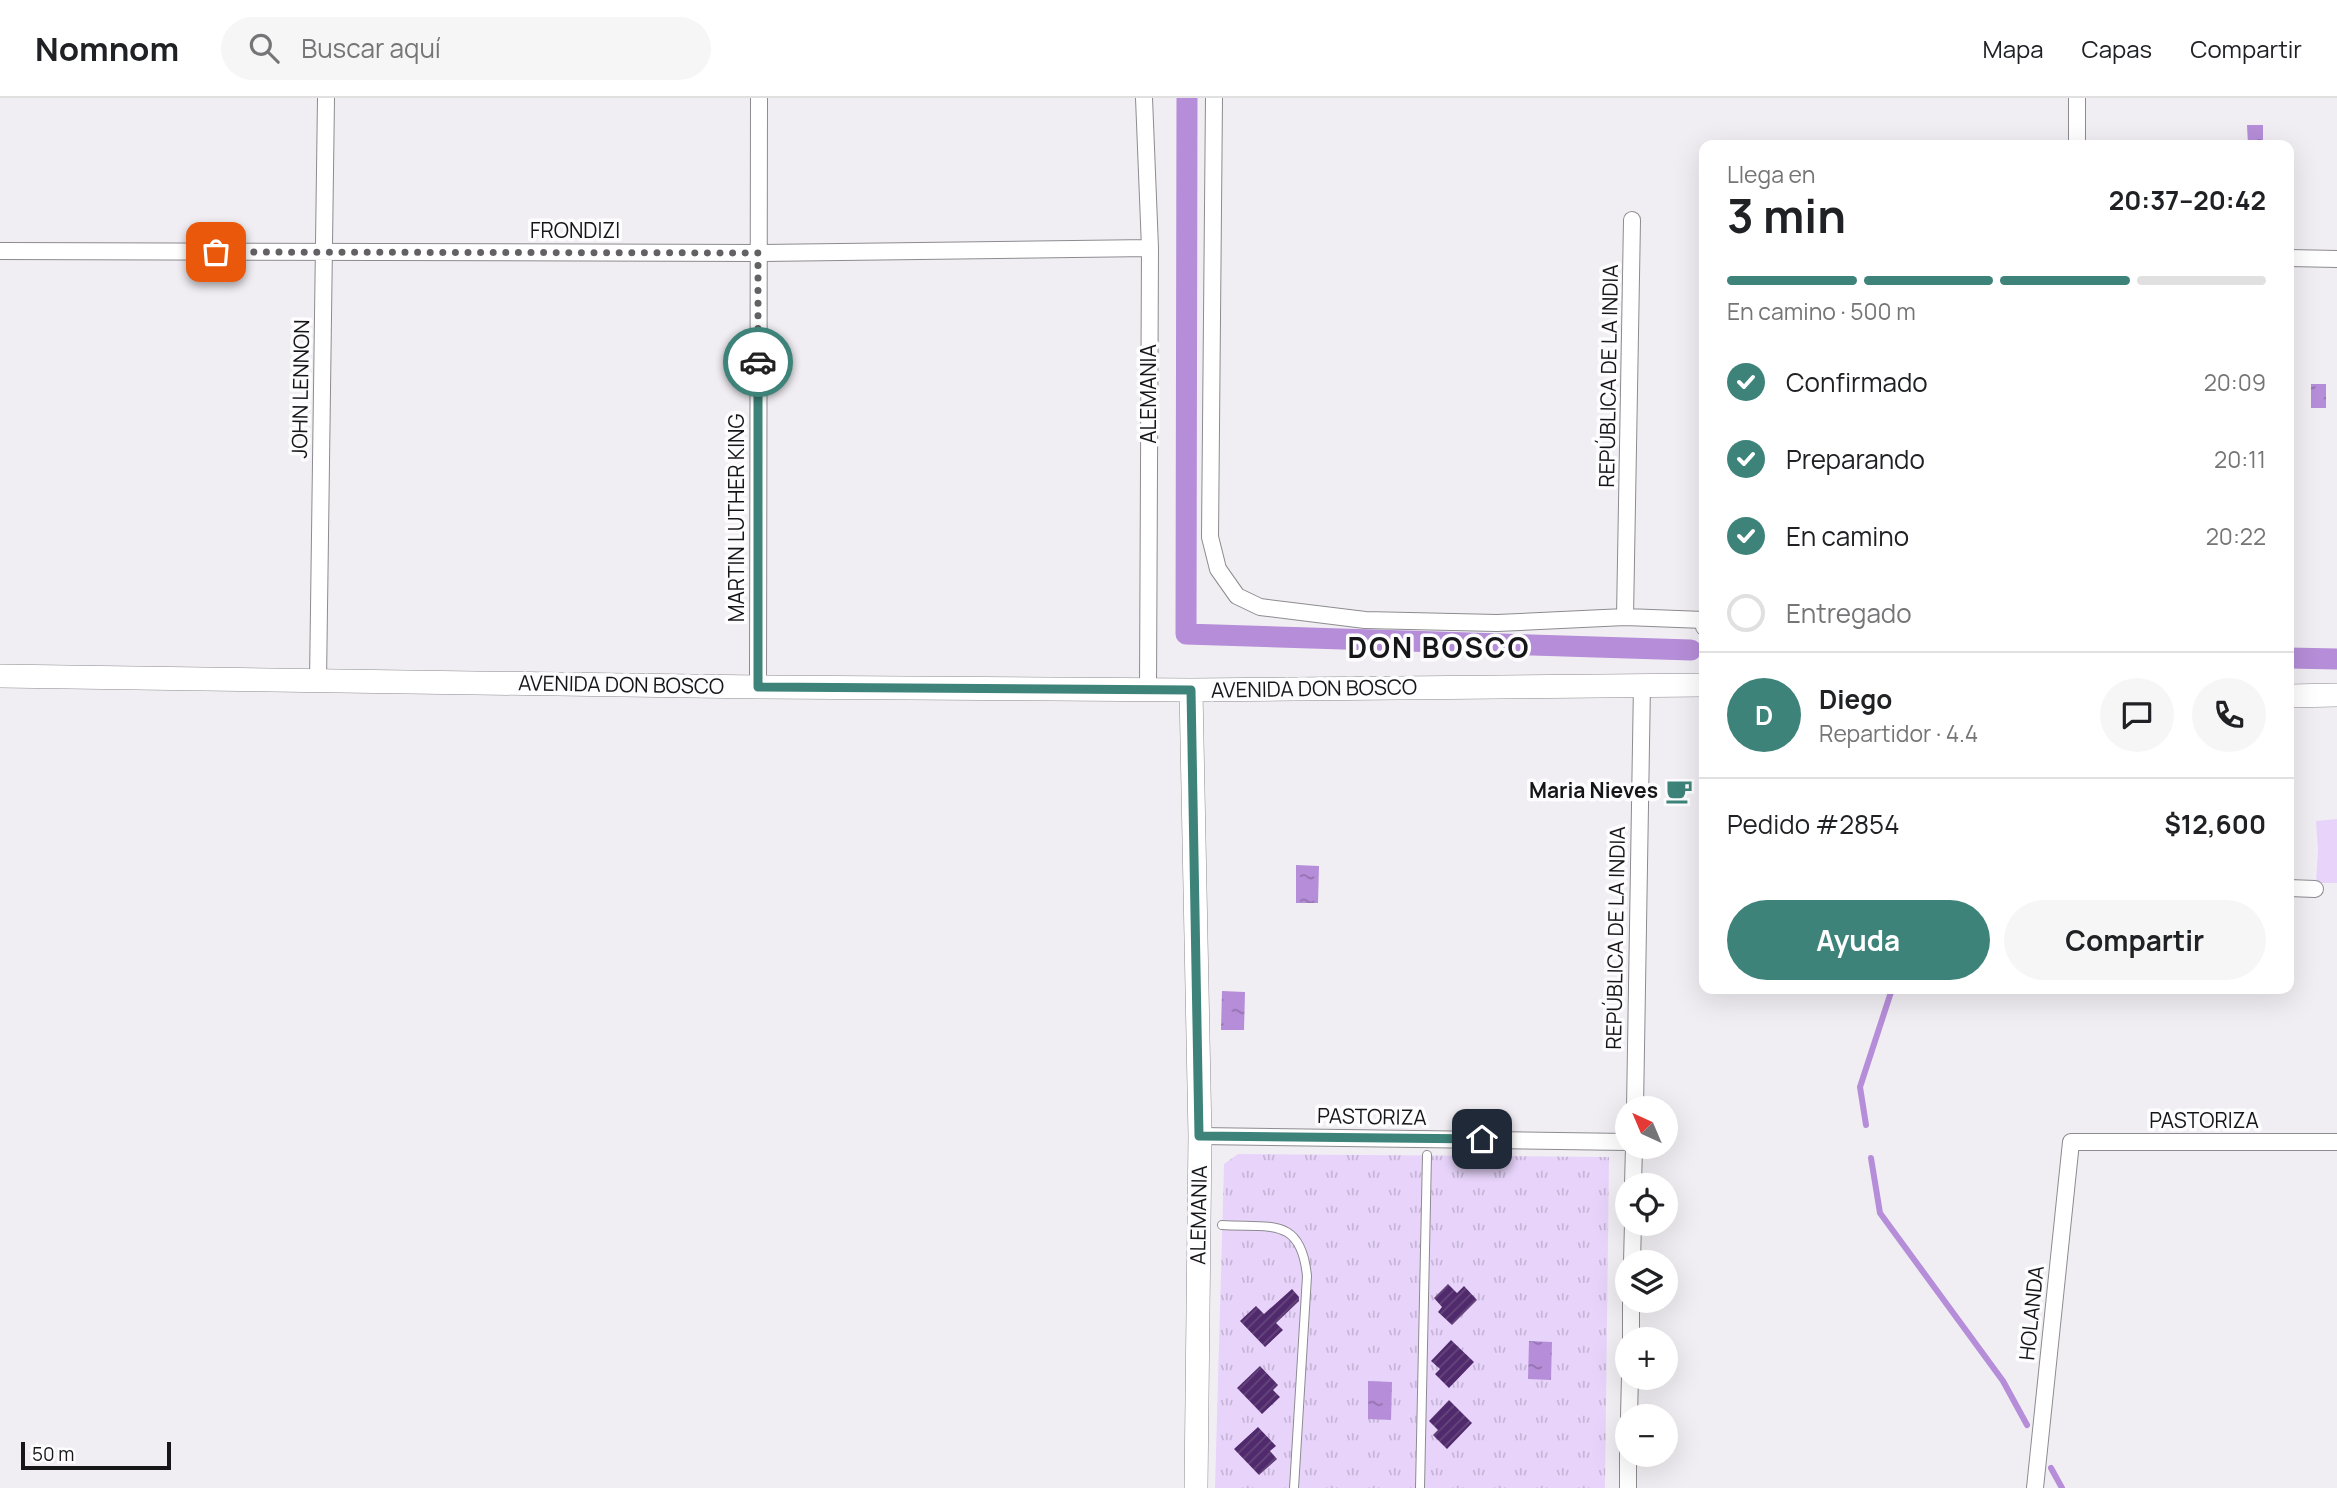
<!DOCTYPE html>
<html lang="es">
<head>
<meta charset="utf-8">
<style>
	:root { --surface:#fff; --page:#f6f6f6; --text:#202124; --muted:#757577; --line:#e0e0e0; --accent:#3d8379 }
	body { margin:0; font-family:Manrope,sans-serif; background:var(--page); color:var(--text); height:100vh; display:flex; flex-direction:column; font-size:26px; white-space:nowrap }
	* { box-sizing:border-box; margin:0 }
	p { font-size:23px; color:var(--muted) }
	.icon { flex:none; width:38px; height:38px; fill:none; stroke:currentColor; stroke-width:2; stroke-linecap:round; stroke-linejoin:round }
	.map { position:relative; flex:1; overflow:hidden }
	.side { position:absolute; left:1699px; top:42px; width:595px; height:854px; display:flex; flex-direction:column; background:var(--surface); border-radius:14px; box-shadow:0 7px 28px #0002 }
	.side>* { flex:none }
	.needle { width:46px; rotate:316deg }
	.buttons { position:absolute; left:1615px; top:998px; display:grid; gap:14px }
	.buttons a { display:grid; place-items:center; width:63px; height:63px; border-radius:50%; background:var(--surface); box-shadow:0 7px 28px #0002; font-size:35px }
	.scale { position:absolute; left:21px; bottom:18px; width:150px; box-sizing:border-box; padding-left:7px; border:4px solid #161517; border-top:0; font-size:19px; line-height:24px; white-space:nowrap; color:#161517; -webkit-text-stroke:5px #fdfcfe; paint-order:stroke }
	.pin { position:absolute; display:grid; place-items:center; width:60px; height:60px; color:#fff; margin:-30px; border-radius:14px; box-shadow:0 4px 10px #0006 }
	.courier { position:absolute; display:grid; place-items:center; width:70px; height:70px; margin:-35px; border:5px solid #3d8379; border-radius:50%; background:#fff; color:#222; box-shadow:0 2px 9px #0007 }
	.headline em { font-style:normal; font-weight:700 }
	.headline div { display:flex; flex-direction:column-reverse }
	.headline { display:flex; align-items:center; justify-content:space-between; height:119px; padding:0 28px }
	h1 { font-size:46px; font-weight:700; line-height:52px }
	.bar { display:grid; grid-template-columns:repeat(4,1fr); gap:10px 7px; align-content:center; height:84px; padding:0 28px }
	.bar i { height:9px; border-radius:5px; background:var(--line) }
	.bar .selected { background:var(--accent) }
	.bar p { grid-column:span 4 }
	.line { display:flex; align-items:center; gap:18px; padding:0 28px; border-top:2px solid var(--line) }
	.line div { flex:1 }
	.round { display:grid; place-items:center; flex:none; width:74px; height:74px; border-radius:37px; background:var(--page) }
	ol { padding:0 28px; list-style:none }
	li { display:flex; align-items:center; gap:21px; height:77px }
	li p { margin-inline-start:auto }
	li .icon { padding:7px; border-radius:50%; background:var(--accent); color:#fff; stroke-width:4 }
	li:last-child { color:var(--muted) }
	li i { width:38px; height:38px; border:4px solid var(--line); border-radius:50% }
	.action { display:flex; gap:14px; margin-top:auto; padding:14px 28px }
	.action a { flex:1; height:80px; border-radius:42px; background:var(--accent); color:#fff; font-size:28px; font-weight:700; line-height:80px; text-align:center }
	.action a+a { background:var(--page); color:var(--text) }
	header { display:flex; align-items:center; gap:42px; box-sizing:border-box; height:98px; padding:0 35px; background:var(--surface); border-bottom:2px solid var(--line) }
	header strong { font-size:33px }
	nav { display:flex; gap:38px; margin-inline-start:auto; font-size:24px }
	.search { width:490px; height:63px; background:var(--page); display:flex; align-items:center; gap:18px; box-sizing:border-box; padding:0 24px; border-radius:38px; color:var(--muted); font-size:26px }
	.map>svg:first-child { display:block }
	.park { fill:url(#park-tufts) }
	.pitch { fill:#e8d4fb }
	.water { fill:url(#water-ripples) }
	.lines { fill:none; stroke-linecap:round; stroke-linejoin:round }
	.stream { stroke:#b58dd8; stroke-width:6 }
	.canal { stroke:#b58dd8; stroke-width:21 }
	.building { fill:url(#building-hatch) }
	.lane-casing { stroke:#8d8b90; stroke-width:10 }
	.street-casing { stroke:#8d8b90; stroke-width:18 }
	.secondary-casing { stroke:#8d8b90; stroke-width:24 }
	.lane { stroke:#fff; stroke-width:8 }
	.street { stroke:#fff; stroke-width:16 }
	.secondary { stroke:#fff; stroke-width:23 }
	.done { stroke:#636164; stroke-width:7; stroke-dasharray:0 12.6 }
	.route { stroke:#3d8379; stroke-width:9 }
	.labels { text-anchor:middle; stroke-width:7; stroke-linejoin:round; paint-order:stroke }
	.street-label { font-size:21px; fill:#161517; stroke:#fdfcfe }
	.poi-label { font-size:21px; font-weight:bold; fill:#161517; stroke:#fdfcfe; text-anchor:end }
	.district-label { font-size:28px; font-weight:bold; letter-spacing:2px; fill:#161517; stroke:#fdfcfe }
</style>
</head>
<body>
<header>
<strong>Nomnom</strong>
<div class="search"><svg class="icon" aria-label="search" viewBox="0 0 24 24"><circle cx="10" cy="10" r="6"/><path d="M15 15l6 6"/></svg>Buscar aquí</div>
<nav><a>Mapa</a><a>Capas</a><a>Compartir</a></nav>
</header>
<div class="map">
<svg width="2337" height="1390" viewBox="0 0 2337 1390">
	<defs>
		<pattern id="park-tufts" width="24" height="20" patternUnits="userSpaceOnUse" patternTransform="scale(1.75)"><rect width="24" height="20" fill="#e8d4fb"/><path d="M3 7l-1-3M5 7V3M7 7l1-3M15 17l-1-3M17 17v-4M19 17l1-3" fill="none" stroke="#c6b5d6"/></pattern>
		<pattern id="water-ripples" width="26" height="14" patternUnits="userSpaceOnUse" patternTransform="scale(1.75)"><rect width="26" height="14" fill="#b58dd8"/><path d="M2 4q2-2 4 0t4 0M15 11q2-2 4 0t4 0" fill="none" stroke="#9272ae"/></pattern>
		<pattern id="building-hatch" width="6" height="6" patternUnits="userSpaceOnUse" patternTransform="scale(1.75)"><rect width="6" height="6" fill="#502a6c"/><path d="M-1 1l2-2M0 6l6-6M5 7l2-2" fill="none" stroke="#65477b"/></pattern>
	</defs>
	<rect width="100%" height="100%" fill="#f1eef3"/>
	<path class="park" d="M1238,1056L1609,1059L1605,1390H1215L1224,1066Z"/>
	<path class="pitch" d="M2337,721V785H2316L2318,752L2316,723Z"/>
	<path class="water" d="M2247,27H2263V47H2248Z
		M2311,286H2326V310H2311Z
		M1296,767L1319,768L1318,805H1296Z
		M1222,893L1245,894L1244,932H1221Z
		M1529,1243L1552,1244L1551,1282L1528,1281Z
		M1368,1283L1392,1284L1391,1322L1368,1321Z"/>
	<g class="lines">
		<path class="stream" d="M1866,1027L1860,989L1892,891
			M1871,1060L1880,1115L2003,1283L2027,1327
			M2051,1370L2062,1390"/>
		<path class="canal" d="M1187,0L1186,536L1691,552
			M2289,560L2337,561"/>
	</g>
	<path class="building" d="M1448,1186L1457,1195L1464,1188L1477,1202L1452,1227L1438,1214L1442,1209L1434,1200Z
		M1292,1191L1299,1199V1203L1276,1225L1283,1232L1265,1249L1240,1223L1256,1208L1264,1216Z
		M1451,1242L1474,1264L1449,1290L1435,1276L1440,1271L1431,1263Z
		M1260,1268L1278,1287L1273,1292L1280,1299L1262,1316L1237,1290Z
		M1449,1302L1472,1325L1447,1351L1433,1337L1438,1332L1429,1323Z
		M1258,1329L1276,1348L1270,1353L1277,1361L1259,1377L1234,1351Z"/>
	<g class="lines">
		<g class="lane-casing">
			<path id="lane" d="M1222,1127C1270,1130 1301,1118 1307,1178L1294,1390
				M1420,1390L1427,1057"/>
		</g>
		<g class="street-casing">
			<path id="street" d="M1144,0L1150,150L1148,591
				M1214,0L1210,439L1218,471L1237,498L1260,509L1365,522L1497,525L1625,519L1704,522V529
				M2077,47V0
				M0,153L758,155L1150,150
				M2289,160L2337,161
				M1625,519L1632,122
				M318,583L326,0
				M758,589L759,0
				M2289,790L2315,791
				M1635,1010L1642,586
				M1200,1038L1628,1044
				M1633,1087L1634,1048
				M1632,1164L1633,1125
				M1631,1241V1202
				M1629,1318L1630,1279
				M1628,1390V1356
				M2035,1390L2071,1044H2337"/>
		</g>
		<g class="secondary-casing">
			<path id="secondary" d="M0,578L758,589L1191,592L1704,587
				M1191,592L1200,1038L1196,1390
				M2289,598L2337,597"/>
		</g>
		<use href="#lane" class="lane"/>
		<use href="#street" class="street"/>
		<use href="#secondary" class="secondary"/>
	</g>
	<g class="lines">
		<path class="done" d="M216,154L758,155V264"/>
		<path class="route" d="M758,264V589L1191,592L1199,1038L1482,1041"/>
	</g>
	<defs>
		<g id="cafe-bare" transform="scale(2.1)"><path d="M-5.5-4.5H6V0H3Q3 3.5 0 3.5H-2.5Q-5.5 3.5-5.5 0ZM3-3.2v2h1.7v-2ZM-6 4.5H4V6H-6Z" fill="#3d8379" stroke="#fdfcfe" stroke-width="2.5" paint-order="stroke"/></g>
	</defs>
	<g fill-rule="evenodd">
		<use href="#cafe-bare" x="1679" y="693"/>
	</g>
	<g class="labels">
		<g class="street-label">
			<text x="575" y="140">FRONDIZI</text>
			<text transform="translate(1609 278) rotate(-89)" y="7">REPÚBLICA DE LA INDIA</text>
			<text transform="translate(301 291) rotate(-89)" y="7">JOHN LENNON</text>
			<text transform="translate(1149 296) rotate(-90)" y="7">ALEMANIA</text>
			<text transform="translate(737 420) rotate(-90)" y="7">MARTIN LUTHER KING</text>
			<text transform="translate(621 587) rotate(1)" y="7">AVENIDA DON BOSCO</text>
			<text transform="translate(1314 591) rotate(-1)" y="7">AVENIDA DON BOSCO</text>
			<text transform="translate(1616 840) rotate(-89)" y="7">REPÚBLICA DE LA INDIA</text>
			<text transform="translate(1372 1019) rotate(1)" y="7">PASTORIZA</text>
			<text x="2204" y="1030">PASTORIZA</text>
			<text transform="translate(1199 1117) rotate(-89)" y="7">ALEMANIA</text>
			<text transform="translate(2032 1215) rotate(-84)" y="7">HOLANDA</text>
		</g>
		<g class="poi-label">
			<text x="1658" y="700">Maria Nieves</text>
		</g>
		<g class="district-label">
			<text x="1439" y="560">DON BOSCO</text>
		</g>
	</g>
</svg>
<div class="buttons">
<a><svg class="needle" viewBox="-14 -14 28 28"><path d="M0-13l5 13h-10z" fill="#e53935"/><path d="M0 13l5-13h-10z" fill="#757577"/></svg></a>
<a><svg class="icon" aria-label="locate" viewBox="0 0 24 24"><circle cx="12" cy="12" r="6"/><path d="M12 2v4M12 18v4M2 12h4M18 12h4"/></svg></a>
<a><svg class="icon" aria-label="layers" viewBox="0 0 24 24"><path d="M12 4l9 5-9 5-9-5zM3 14l9 5 9-5"/></svg></a>
<a>+</a>
<a>−</a>
</div>
<div class="scale">50 m</div>
<div class="pin" style="left:216px;top:154px;background:#ea580c"><svg class="icon" aria-label="bag" viewBox="0 0 24 24"><path d="M5 8h14l-1 12H6zM9 8a3 3 0 0 1 6 0"/></svg></div>
<div class="pin" style="left:1482px;top:1041px;background:#1f2937"><svg class="icon" aria-label="home" viewBox="0 0 24 24"><path d="M3 11l9-7 9 7M6 9v11h12V9"/></svg></div>
<div class="courier" style="left:758px;top:264px"><svg class="icon" aria-label="car" viewBox="0 0 24 24"><path d="M5 17H2v-5l4-1 3-4h7l3 4 3 1v5h-3M9 17h6M6 11h13"/><circle cx="7" cy="17" r="2"/><circle cx="17" cy="17" r="2"/></svg></div>
<section class="side">
<div class="headline"><div><h1>3 min</h1><p>Llega en</p></div><em>20:37–20:42</em></div>
<div class="bar"><i class="selected"></i><i class="selected"></i><i class="selected"></i><i></i><p>En camino · 500 m</p></div>
<ol>
<li><svg class="icon" aria-label="check" viewBox="0 0 24 24"><path d="M5 12l5 5 9-10"/></svg>Confirmado<p>20:09</p></li>
<li><svg class="icon" aria-label="check" viewBox="0 0 24 24"><path d="M5 12l5 5 9-10"/></svg>Preparando<p>20:11</p></li>
<li><svg class="icon" aria-label="check" viewBox="0 0 24 24"><path d="M5 12l5 5 9-10"/></svg>En camino<p>20:22</p></li>
<li><i></i>Entregado</li>
</ol>
<div class="line" style="height:126px"><b class="round" style="background:var(--accent);color:#fff">D</b><div><b>Diego</b><p>Repartidor · 4.4</p></div><a class="round"><svg class="icon" aria-label="chat" viewBox="0 0 24 24"><path d="M4 5h16v11H9l-5 4z"/></svg></a><a class="round"><svg class="icon" aria-label="phone" viewBox="0 0 24 24"><path d="M5 4h4l2 5-3 2q2 4 5 5l2-3 5 2v4C11 20 4 13 5 4z"/></svg></a></div>
<div class="line" style="height:91px"><div>Pedido #2854</div><b>$12,600</b></div>
<div class="action"><a>Ayuda</a><a>Compartir</a></div>
</section>
</div>
</body>
</html>
